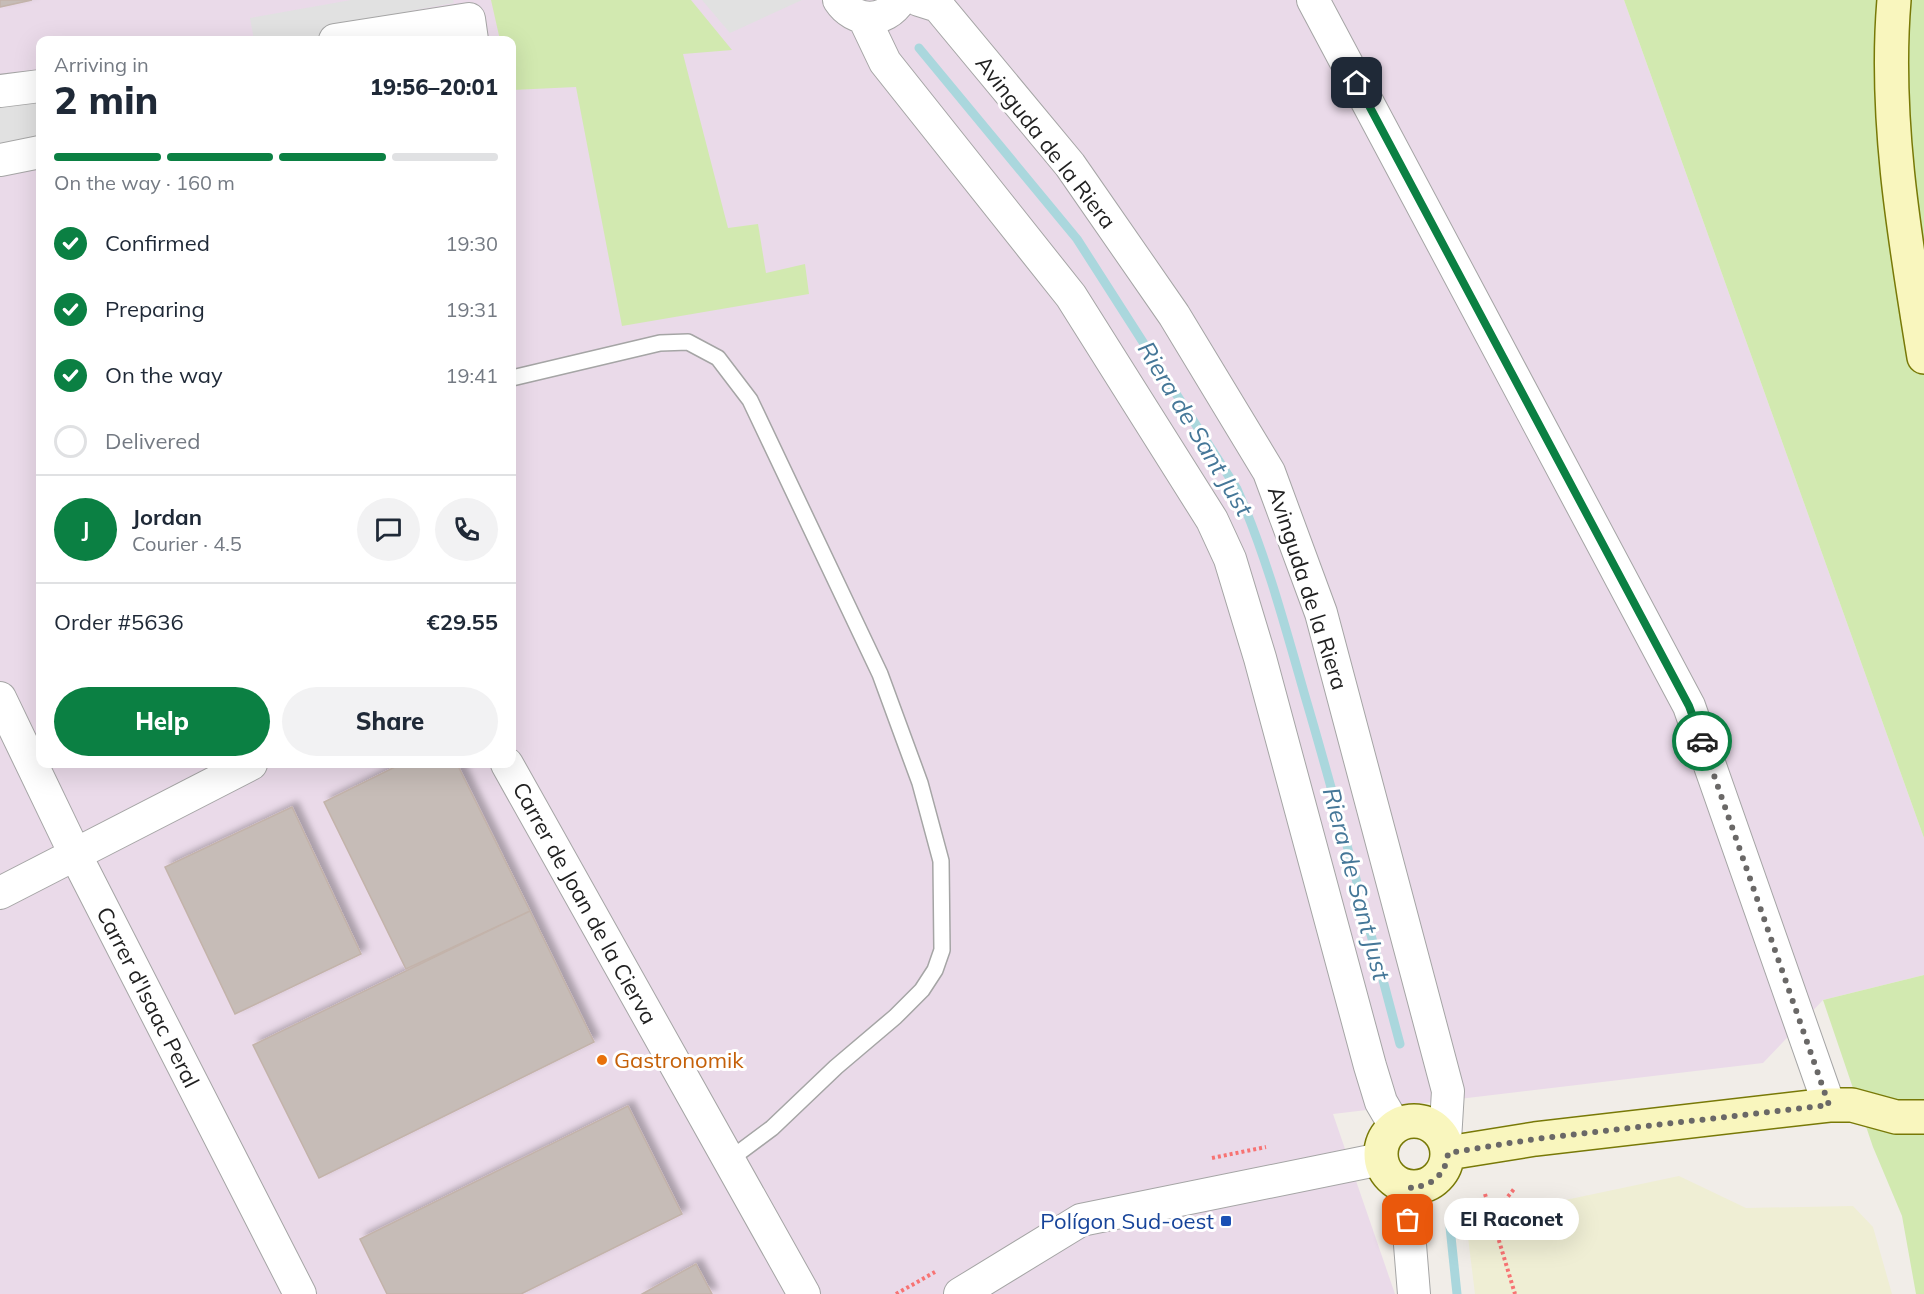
<!DOCTYPE html>
<html lang="en">
<head>
<meta charset="utf-8">
<style>
	:root { --surface:#fff; --page:#f2f2f3; --text:#1f2937; --muted:#747a83; --line:#e0e1e3; --accent:#0b8043 }
	body { margin:0; font-family:Mulish,sans-serif; background:var(--page); color:var(--text); height:100vh; display:flex; flex-direction:column; font-size:22px; white-space:nowrap }
	* { box-sizing:border-box; margin:0 }
	p { font-size:20px; color:var(--muted) }
	.icon { flex:none; width:33px; height:33px; fill:none; stroke:currentColor; stroke-width:2; stroke-linecap:round; stroke-linejoin:round }
	.map { position:relative; flex:1; overflow:hidden }
	.panel { position:absolute; left:36px; top:36px; width:480px; height:732px; display:flex; flex-direction:column; background:var(--surface); border-radius:12px; box-shadow:0 6px 24px #0002 }
	.panel>* { flex:none }
	.pin { position:absolute; display:grid; place-items:center; width:51px; height:51px; color:#fff; margin:-26px; border-radius:12px; box-shadow:0 3px 9px #0006 }
	.courier { position:absolute; display:grid; place-items:center; width:60px; height:60px; margin:-30px; border:4px solid #0b8043; border-radius:50%; background:#fff; color:#222; box-shadow:0 2px 8px #0007 }
	.bubble { position:absolute; height:42px; border-radius:21px; background:var(--surface); box-shadow:0 6px 24px #0002; font-size:20px; font-weight:800; line-height:42px; text-align:center }
	.head em { font-style:normal; font-weight:800 }
	.head div { display:flex; flex-direction:column-reverse }
	.head { display:flex; align-items:center; justify-content:space-between; height:102px; padding:0 18px }
	h1 { font-size:39px; font-weight:800; line-height:45px }
	.bar { display:grid; grid-template-columns:repeat(4,1fr); gap:9px 6px; align-content:center; height:72px; padding:0 18px }
	.bar i { height:8px; border-radius:4px; background:var(--line) }
	.bar .on { background:var(--accent) }
	.bar p { grid-column:span 4 }
	.line { display:flex; align-items:center; gap:15px; padding:0 18px; border-top:2px solid var(--line) }
	.line div { flex:1 }
	.round { display:grid; place-items:center; flex:none; width:63px; height:63px; border-radius:32px; background:var(--page) }
	ol { padding:0 18px; list-style:none }
	li { display:flex; align-items:center; gap:18px; height:66px }
	li p { margin-inline-start:auto }
	li .icon { padding:6px; border-radius:50%; background:var(--accent); color:#fff; stroke-width:4 }
	li:last-child { color:var(--muted) }
	li i { width:33px; height:33px; border:3px solid var(--line); border-radius:50% }
	.action { display:flex; gap:12px; margin-top:auto; padding:12px 18px }
	.action a { flex:1; height:69px; border-radius:36px; background:var(--accent); color:#fff; font-size:24px; font-weight:800; line-height:69px; text-align:center }
	.action a+a { background:var(--page); color:var(--text) }
	.map>svg:first-child { display:block }
	.industrial { fill:#eadae9; fill-rule:evenodd }
	.farmland { fill:#efeed4 }
	.grass { fill:#d2e9b0 }
	.parking { fill:#e1e1e1 }
	.lines { fill:none; stroke-linecap:round; stroke-linejoin:round }
	.stream { stroke:#aad7dd; stroke-width:9 }
	.building { fill:#c6bcb7; stroke:#c3b3aa; stroke-width:1.5; filter:url(#shadow) }
	.lane-casing { stroke:#a5a5a5; stroke-width:18 }
	.street-casing { stroke:#a5a5a5; stroke-width:34 }
	.secondary-casing { stroke:#787907; stroke-width:36 }
	.path { stroke:#f77373; stroke-width:4; stroke-dasharray:3 3; stroke-linecap:butt }
	.lane { stroke:#fff; stroke-width:15 }
	.street { stroke:#fff; stroke-width:32 }
	.secondary { stroke:#f9f6be; stroke-width:33 }
	.done { stroke:#6a6867; stroke-width:6; stroke-dasharray:0 10.8 }
	.route { stroke:#0b8043; stroke-width:8 }
	.food-dot { fill:#e8710a; stroke:#fff; stroke-width:2 }
	.transit-dot { fill:#1a4fb4; stroke:#fff; stroke-width:2 }
	.labels { text-anchor:middle; stroke-width:6; stroke-linejoin:round; paint-order:stroke }
	.street-label { font-size:22px; fill:#212121; stroke:#fff }
	.food-label { font-size:22px; fill:#c56008; stroke:#fff; text-anchor:start }
	.transit-label { font-size:22px; fill:#164399; stroke:#fff; text-anchor:end }
	.water-label { font-size:24px; font-style:italic; fill:#457798; stroke:#fff }
</style>
</head>
<body>
<div class="map">
<svg width="1924" height="1294" viewBox="0 0 1924 1294">
	<defs>
		<filter id="shadow"><feDropShadow dx="5.5" dy="-5.5" stdDeviation="3" flood-color="#0004"/></filter>
	</defs>
	<rect width="100%" height="100%" fill="#f1ede8"/>
	<path class="industrial" d="M0,0H1624L1924,838V975L1823,1000L1763,1063L1333,1114L1395,1294H0ZM40,40H512V764H40Z"/>
	<path class="farmland" d="M1679,1176L1746,1208L1853,1206L1873,1227L1892,1294H1475L1466,1221Z"/>
	<path class="grass" d="M491,0H691L732,50L683,54L728,228L758,224L766,273L805,264L809,294L622,326L576,87L512,90V40H500Z
		M1624,0H1924V838Z
		M1924,975V1294H1916L1902,1216L1873,1147L1823,1000Z"/>
	<path class="parking" d="M351,0H453L454,3L410,11L415,40H254L250,18Z
		M702,0H802L730,33Z
		M40,98V141L0,149V106Z"/>
	<g class="lines">
		<path class="stream" d="M919,48L1077,239L1237,489C1266,555 1285,626 1305,696C1339,811 1369,928 1400,1044
			M1450,1227L1457,1294"/>
	</g>
	<path class="building" d="M0,0H32L0,7Z
		M401,764H457L530,911L406,969L324,802Z
		M292,807L361,954L235,1014L165,867Z
		M530,911L594,1042L319,1178L253,1045Z
		M628,1106L682,1214L521,1294H387L360,1239Z
		M696,1264L712,1294H642Z"/>
	<g class="lines">
		<g class="lane-casing">
			<path id="lane" d="M512,378L660,343L688,342L718,358L750,400L880,674L920,783L941,861L942,950L935,970L922,990L895,1017L836,1067L772,1128L729,1160"/>
		</g>
		<g class="street-casing">
			<path id="street" d="M839,0C854,23 885,24 900,0
				M919,0L938,6L1070,165L1174,315L1269,472L1321,613L1448,1091L1445,1140
				M1313,0L1689,706L1829,1105
				M864,18L885,62L1071,296L1212,520L1230,559L1260,658L1370,1066L1381,1102L1395,1126
				M335,40L469,19L472,40
				M0,91L40,86
				M0,160L40,152
				M0,698L75,854L300,1294
				M507,764L804,1294
				M0,893L251,764
				M1411,1187L1408,1220L1414,1294
				M960,1294L1081,1220L1381,1159"/>
		</g>
		<g class="secondary-casing">
			<path id="secondary" d="M1894,0C1884,118 1905,240 1924,357
				M1381 1154a33 33 0 1 1 66 0a33 33 0 1 1-66 0Z
				M1448,1153L1535,1139L1829,1105H1852L1896,1117H1924"/>
		</g>
		<path class="path" d="M1212,1158L1266,1147
			M1485,1194L1515,1294
			M1497,1230L1502,1204L1514,1189
			M896,1294L935,1272"/>
		<use href="#lane" class="lane"/>
		<use href="#street" class="street"/>
		<use href="#secondary" class="secondary"/>
	</g>
	<g class="lines">
		<path class="done" d="M1408,1220L1411,1187C1432,1187 1446,1174 1448,1153L1535,1139L1829,1105L1702,741"/>
		<path class="route" d="M1357,83L1689,706L1702,741"/>
	</g>
	<circle class="food-dot" cx="602" cy="1060" r="6"/>
	<rect class="transit-dot" x="1220" y="1215" width="12" height="12" rx="3"/>
	<g class="labels">
		<g class="street-label">
			<text transform="translate(1046 142) rotate(52)" y="8">Avinguda de la Riera</text>
			<text transform="translate(1308 588) rotate(72)" y="8">Avinguda de la Riera</text>
			<text transform="translate(585 903) rotate(61)" y="8">Carrer de Joan de la Cierva</text>
			<text transform="translate(148 997) rotate(63)" y="8">Carrer d'Isaac Peral</text>
		</g>
		<g class="food-label">
			<text x="614" y="1068">Gastronomik</text>
		</g>
		<g class="transit-label">
			<text x="1214" y="1229">Polígon Sud-oest</text>
		</g>
		<g class="water-label">
			<text transform="translate(1195 429) rotate(59)" y="8">Riera de Sant Just</text>
			<text transform="translate(1356 884) rotate(75)" y="8">Riera de Sant Just</text>
		</g>
	</g>
</svg>
<div class="pin" style="left:1408px;top:1220px;background:#ea580c"><svg class="icon" aria-label="bag" viewBox="0 0 24 24"><path d="M5 8h14l-1 12H6zM9 8a3 3 0 0 1 6 0"/></svg></div>
<div class="pin" style="left:1357px;top:83px;background:#1f2937"><svg class="icon" aria-label="home" viewBox="0 0 24 24"><path d="M3 11l9-7 9 7M6 9v11h12V9"/></svg></div>
<div class="courier" style="left:1702px;top:741px"><svg class="icon" aria-label="car" viewBox="0 0 24 24"><path d="M5 17H2v-5l4-1 3-4h7l3 4 3 1v5h-3M9 17h6M6 11h13"/><circle cx="7" cy="17" r="2"/><circle cx="17" cy="17" r="2"/></svg></div>
<div class="bubble" style="left:1444px;top:1198px;width:135px">El Raconet</div>
<section class="panel">
<div class="head"><div><h1>2 min</h1><p>Arriving in</p></div><em>19:56–20:01</em></div>
<div class="bar"><i class="on"></i><i class="on"></i><i class="on"></i><i></i><p>On the way · 160 m</p></div>
<ol>
<li><svg class="icon" aria-label="check" viewBox="0 0 24 24"><path d="M5 12l5 5 9-10"/></svg>Confirmed<p>19:30</p></li>
<li><svg class="icon" aria-label="check" viewBox="0 0 24 24"><path d="M5 12l5 5 9-10"/></svg>Preparing<p>19:31</p></li>
<li><svg class="icon" aria-label="check" viewBox="0 0 24 24"><path d="M5 12l5 5 9-10"/></svg>On the way<p>19:41</p></li>
<li><i></i>Delivered</li>
</ol>
<div class="line" style="height:108px"><b class="round" style="background:var(--accent);color:#fff">J</b><div><b>Jordan</b><p>Courier · 4.5</p></div><a class="round"><svg class="icon" aria-label="chat" viewBox="0 0 24 24"><path d="M4 5h16v11H9l-5 4z"/></svg></a><a class="round"><svg class="icon" aria-label="phone" viewBox="0 0 24 24"><path d="M5 4h4l2 5-3 2q2 4 5 5l2-3 5 2v4C11 20 4 13 5 4z"/></svg></a></div>
<div class="line" style="height:78px"><div>Order #5636</div><b>€29.55</b></div>
<div class="action"><a>Help</a><a>Share</a></div>
</section>
</div>
</body>
</html>
